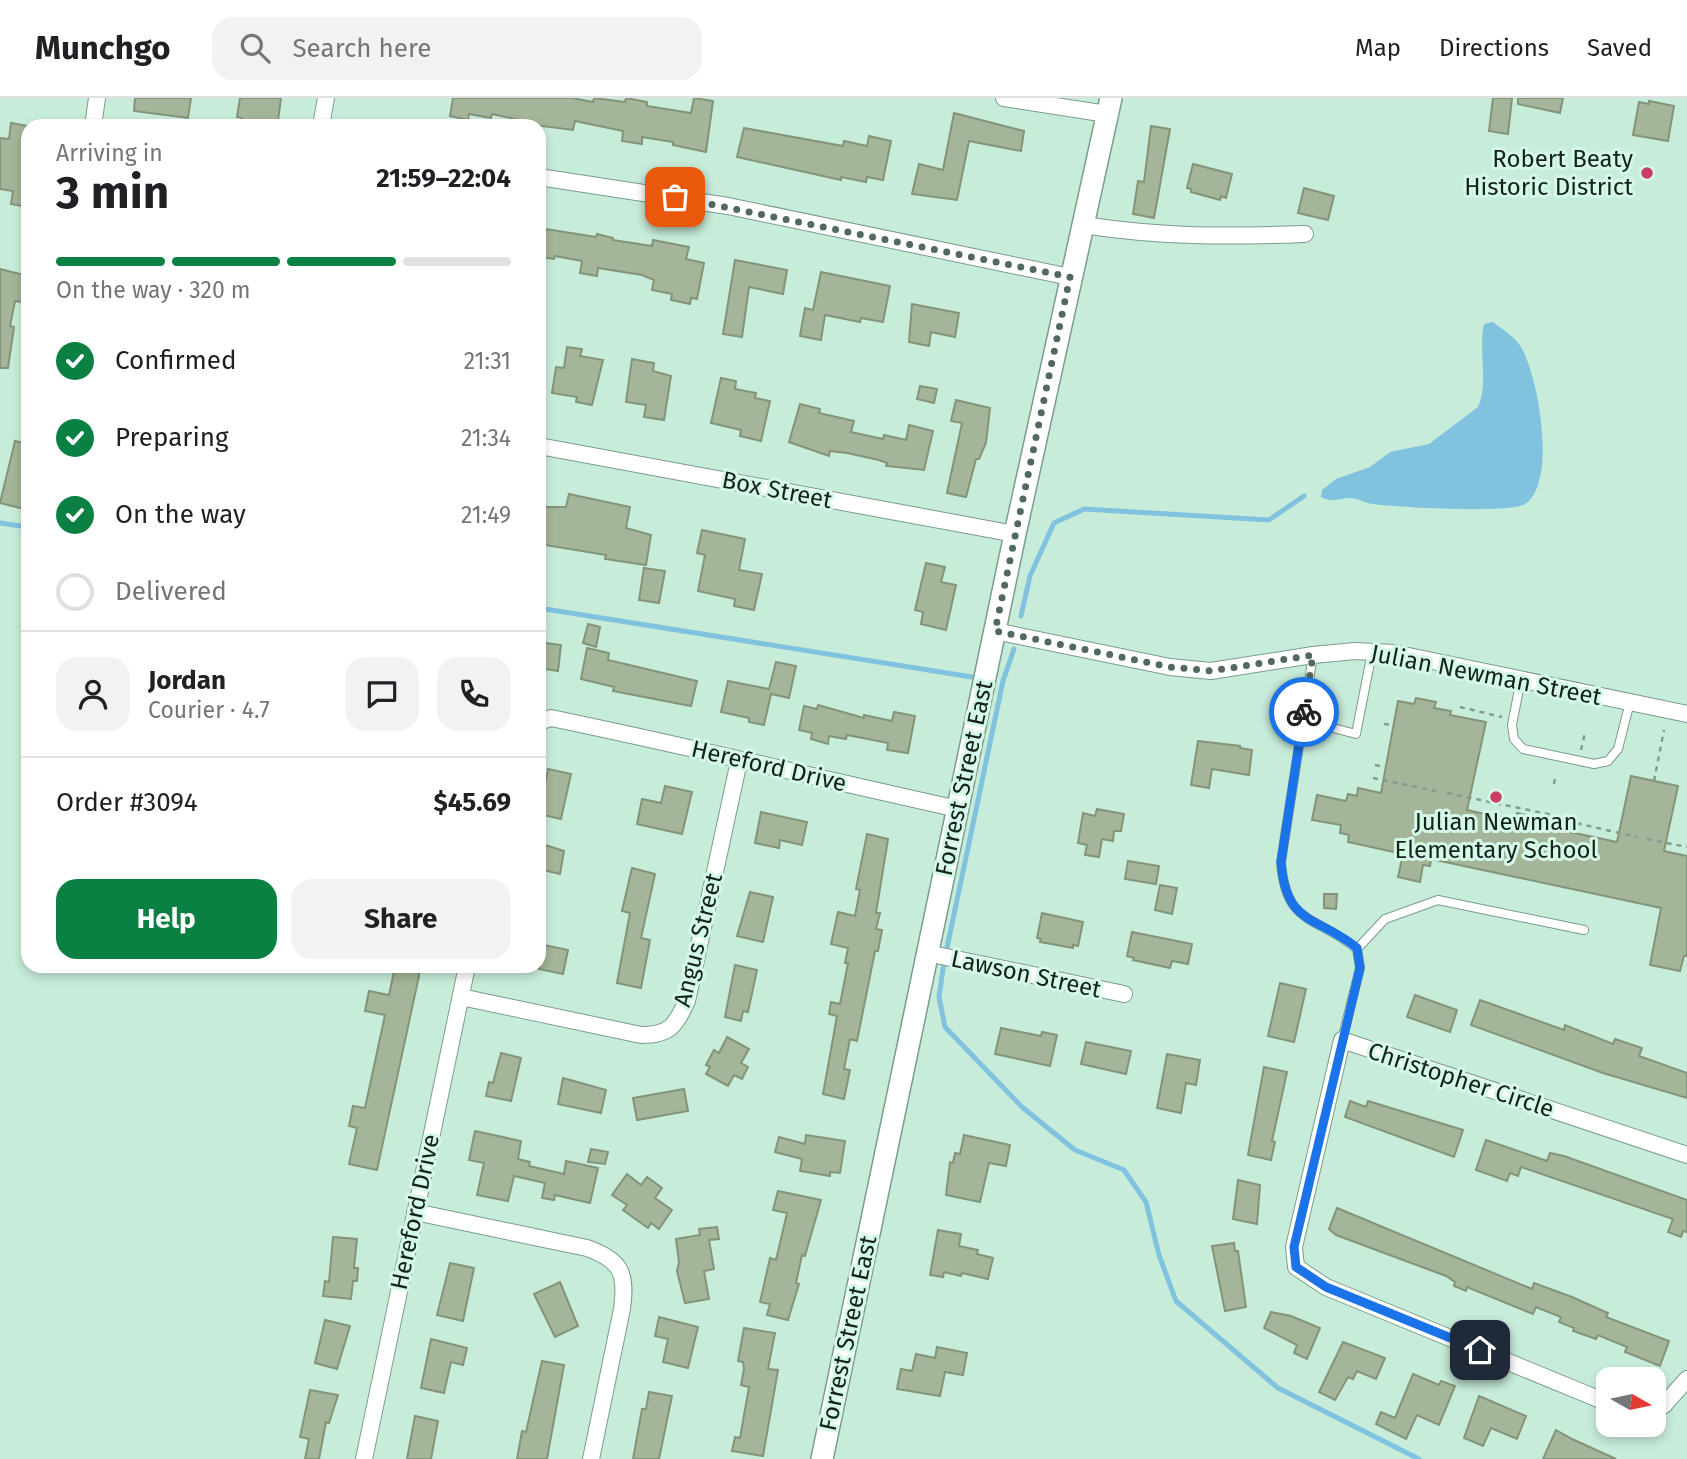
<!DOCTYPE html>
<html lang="en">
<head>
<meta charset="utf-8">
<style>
	:root { --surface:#fff; --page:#f2f2f2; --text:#202124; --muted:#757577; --line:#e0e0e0; --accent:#0b8043 }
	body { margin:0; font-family:"Fira Sans",sans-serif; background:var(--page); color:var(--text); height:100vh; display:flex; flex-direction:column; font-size:26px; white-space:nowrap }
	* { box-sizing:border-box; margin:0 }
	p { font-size:23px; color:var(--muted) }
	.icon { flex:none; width:38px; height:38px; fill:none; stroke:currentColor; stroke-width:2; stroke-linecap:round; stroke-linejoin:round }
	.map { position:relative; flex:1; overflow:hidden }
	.details { position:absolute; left:21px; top:21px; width:525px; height:854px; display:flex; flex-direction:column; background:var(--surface); border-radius:21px; box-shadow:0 4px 10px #0003 }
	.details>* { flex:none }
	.needle { width:46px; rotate:99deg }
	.fabs { position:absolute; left:1596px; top:1269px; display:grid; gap:14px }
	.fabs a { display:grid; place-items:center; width:70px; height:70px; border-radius:14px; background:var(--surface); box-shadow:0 4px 10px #0003; font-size:35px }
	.pin { position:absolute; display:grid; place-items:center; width:60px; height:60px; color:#fff; margin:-30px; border-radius:14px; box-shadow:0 4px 10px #0006 }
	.courier { position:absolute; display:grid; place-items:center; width:70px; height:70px; margin:-35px; border:5px solid #1a73e8; border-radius:50%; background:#fff; color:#222; box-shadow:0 2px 9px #0007 }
	.headline em { font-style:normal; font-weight:700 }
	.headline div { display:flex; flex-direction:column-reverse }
	.headline { display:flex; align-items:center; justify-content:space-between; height:119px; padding:0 35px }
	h1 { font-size:46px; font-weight:700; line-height:52px }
	.bar { display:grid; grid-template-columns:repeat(4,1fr); gap:10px 7px; align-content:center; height:84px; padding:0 35px }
	.bar i { height:9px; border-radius:5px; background:var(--line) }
	.bar .selected { background:var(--accent) }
	.bar p { grid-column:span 4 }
	.line { display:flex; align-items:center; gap:18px; padding:0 35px; border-top:2px solid var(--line) }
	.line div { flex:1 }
	.round { display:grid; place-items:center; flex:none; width:74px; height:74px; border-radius:21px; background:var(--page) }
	ol { padding:0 35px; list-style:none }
	li { display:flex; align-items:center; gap:21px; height:77px }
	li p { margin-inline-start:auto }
	li .icon { padding:7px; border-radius:50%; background:var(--accent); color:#fff; stroke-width:4 }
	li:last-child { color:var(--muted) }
	li i { width:38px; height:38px; border:4px solid var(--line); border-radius:50% }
	.action { display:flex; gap:14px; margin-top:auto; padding:14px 35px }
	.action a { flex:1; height:80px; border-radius:21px; background:var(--accent); color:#fff; font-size:28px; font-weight:700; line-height:80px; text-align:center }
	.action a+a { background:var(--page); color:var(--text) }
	header { display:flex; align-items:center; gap:42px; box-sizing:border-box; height:98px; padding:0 35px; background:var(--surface); border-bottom:2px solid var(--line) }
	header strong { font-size:33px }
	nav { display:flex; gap:38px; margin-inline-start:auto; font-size:24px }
	.search { width:490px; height:63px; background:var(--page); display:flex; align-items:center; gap:18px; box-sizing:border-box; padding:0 24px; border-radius:21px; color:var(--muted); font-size:26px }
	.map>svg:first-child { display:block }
	.water { fill:#81c3de }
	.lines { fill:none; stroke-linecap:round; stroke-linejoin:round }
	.stream { stroke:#81c3de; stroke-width:5 }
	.building { fill:#a4b599; stroke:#839478; stroke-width:2 }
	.service-casing { stroke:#7b9c8c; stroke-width:10 }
	.minor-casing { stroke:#7b9c8c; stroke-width:18 }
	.secondary-casing { stroke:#7b9c8c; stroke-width:24 }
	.path { stroke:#829d8f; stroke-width:2.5; stroke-dasharray:5 5; stroke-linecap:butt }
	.service { stroke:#fff; stroke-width:8 }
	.minor { stroke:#fff; stroke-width:16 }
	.secondary { stroke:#fff; stroke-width:21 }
	.done { stroke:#54695e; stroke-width:7; stroke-dasharray:0 12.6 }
	.route { stroke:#1a73e8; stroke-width:9 }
	.poi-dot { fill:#cb3c64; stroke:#d5f9e7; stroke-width:2.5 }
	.labels { text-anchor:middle; stroke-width:6; stroke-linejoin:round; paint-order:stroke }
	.poi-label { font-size:24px; fill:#15221c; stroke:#d5f9e7; text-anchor:end }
	.street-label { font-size:24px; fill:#15221c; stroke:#d5f9e7 }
</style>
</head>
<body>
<header>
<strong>Munchgo</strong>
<div class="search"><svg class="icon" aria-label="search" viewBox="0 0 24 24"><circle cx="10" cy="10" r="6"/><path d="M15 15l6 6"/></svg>Search here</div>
<nav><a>Map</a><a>Directions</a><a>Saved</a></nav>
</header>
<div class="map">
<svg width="1687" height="1361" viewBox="0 0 1687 1361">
	<rect width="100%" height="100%" fill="#c8ecda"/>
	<path class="water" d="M1493,224C1502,231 1515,239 1521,249C1538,277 1558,385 1525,406C1509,416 1394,409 1372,406C1365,405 1359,401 1351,400C1340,400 1332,405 1321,399L1322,392L1336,381L1370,369L1390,354L1429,346L1478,309C1489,284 1478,253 1484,226Z"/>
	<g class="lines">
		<path class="stream" d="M0,425L28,429
			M539,510L972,579
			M1021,518L1030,478L1054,425L1084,411L1269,422L1304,398
			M1014,551L1003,583L944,864L939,899L945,929L1022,1009L1075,1052L1124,1072L1146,1104L1159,1157L1176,1203L1278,1290L1419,1361"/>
	</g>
	<path class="building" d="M135,0H191L188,20L134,13Z
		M240,0H281L278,23L272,22L271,28H244L242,20L237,19Z
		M453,0H572L593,4L594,0L625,4L626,0L647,4V8L691,15L694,0L713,3L706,54L673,47V44L642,39V46L622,43L623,33L575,23L573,32L518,25L519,22L492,16L491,20L469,16L468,22L450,18Z
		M1493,0H1512L1508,36L1489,33Z
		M1518,0H1563L1560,15L1518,6Z
		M1649,3L1674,8L1668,43L1633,37L1639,4L1649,6Z
		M954,15L1024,33L1021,53L969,43L957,102L912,96L919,66L943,72Z
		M11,25L28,28V109L11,106L13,93L0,91V40L9,41Z
		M1151,28L1170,31L1154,120L1133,116L1138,83L1144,84Z
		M744,30L843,48L844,43L867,48L869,38L891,43L883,82L867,79L866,84L841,79V82L737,59Z
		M1193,66L1232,76L1226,100L1221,98L1220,102L1191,94V91L1187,90Z
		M1304,90L1334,98L1328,122L1298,115Z
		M539,130L596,139L597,136L613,140V142L652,148L653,142L689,149L686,161L704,165L697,201L691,200L690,206L671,202L672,196L652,192L654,182L642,177L598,170L597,178L580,175L582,163L555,158L554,161L539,159Z
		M735,162L787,172L783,196L749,189L742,239L723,236Z
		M0,171L28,178V205L15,203L10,228L14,229L8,270H0Z
		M821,174L890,188L883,224L861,220L860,224L825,217L821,242L800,238L805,210L813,212Z
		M912,206L959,215L955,239L931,234L929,248L909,244Z
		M567,249L582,251L580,258L603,262L592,307L576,304L577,299L552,295L556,269L564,270Z
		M632,261L654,265L653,273L671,278L664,322L644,319L646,307L626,304Z
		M721,280L736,283L735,291L756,295L755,300L770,303L761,343L740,338L741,332L711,325Z
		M920,288L937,291L934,305L917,301Z
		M956,302L990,310L986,345L979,361H976L966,399L947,395L962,325L951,323Z
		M800,306L820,311L819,315L854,323L851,334L883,341L884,337L906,342L909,327L933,333L924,372L886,368L887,365L879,362L847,355L830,353L829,358L789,344Z
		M15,343L28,346V412L0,405Z
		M569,396L630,409L626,430L651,437L646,467L605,461L606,457L539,446V409H566Z
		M702,432L745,441L739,472L762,476L754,512L734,508L735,501L698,493L705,457L697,455Z
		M926,465L945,469L941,484L956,487L946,532L921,526L923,514L915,512Z
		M644,470L665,473L659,505L639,502Z
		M588,526L600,529L596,549L583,545Z
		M539,544L561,547L558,573L539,570Z
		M587,550L609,555L608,562L697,583L691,608L613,593L614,589L581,581Z
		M776,564L796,568L789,600L771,596L764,627L749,624V620L721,614L728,583L769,591Z
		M1416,600L1436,604L1434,610L1451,613L1450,617L1486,624L1467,712L1516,723L1517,715L1572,727L1570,734L1617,744L1631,678L1678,688L1664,753L1687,758V858H1684L1680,873L1650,867L1661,810L1431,761L1430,768L1423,767L1420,784L1398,779L1403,756L1348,744L1349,737L1340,735L1341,727L1312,722L1317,697L1346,703L1348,696L1357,698L1358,690L1381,695L1398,603L1414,606Z
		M818,607L864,620V617L892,623L894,614L915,618L908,655L887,652L888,645L847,637L846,641L829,638L828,646L811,641L812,635L799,632L804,608L817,611Z
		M1198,643L1240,648V650L1252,652L1249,677L1212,671L1209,690L1191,687Z
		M548,671L571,676L561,721L539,716Z
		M665,688L692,694L682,736L637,726L642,701L661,705Z
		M1097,711L1124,716L1121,733H1114L1113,743L1102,741L1099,759L1085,757L1087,747L1078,745L1083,715L1095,718Z
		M761,714L807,724L802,747L780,742L779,750L755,745Z
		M867,736L888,741L876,815H880L876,831L882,832L878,853H875L857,943L850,941L844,971L850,972L844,1001L823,996L837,918L829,916L831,904L840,906L848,865H845L848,850L831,846L838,814L855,818L860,792L856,791Z
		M539,745L564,753L560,776L539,771Z
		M1128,763L1159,768L1156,786L1125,781Z
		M632,770L655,776L641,840L650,842L641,890L617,885L630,815L622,813Z
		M1160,787L1177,790L1172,816L1155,812Z
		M750,794L773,799L763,844L737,838Z
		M1324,796H1337L1336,811L1324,810Z
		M1042,815L1083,824L1078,848L1073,847V850L1040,844L1041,841L1037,840Z
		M1132,834L1192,846L1188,866L1172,863L1170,870L1133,862L1134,860L1127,858Z
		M539,846L568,852L563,876L539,871Z
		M735,867L757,872L748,914L743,913L741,923L725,919Z
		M395,869L419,874V878L377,1072L349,1066L357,1030L349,1028L353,1008L365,1010L385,917L365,913L369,893L389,897Z
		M1280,885L1306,891L1294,944L1268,938Z
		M1415,897L1457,912L1450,934L1407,919Z
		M1480,902L1564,932L1565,927L1613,946L1615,941L1642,950L1639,958L1687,975V1000L1603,975L1471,927Z
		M1001,930L1041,938L1042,934L1057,937L1050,968L995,956Z
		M727,939L749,951L741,965L748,969L742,981L734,977L728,988L706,976L710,969L706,967L714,952L719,955Z
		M1086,944L1131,953L1126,976L1081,966Z
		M501,955L521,960L511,1003L486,998L489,984L493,985Z
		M1167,956L1200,962L1196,987L1186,985L1181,1015L1157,1010Z
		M1264,969L1287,974L1272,1043L1275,1044L1271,1062L1248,1057Z
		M563,980L606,992L601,1015L558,1006Z
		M684,991L688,1013L637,1022L633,1000Z
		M1350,1003L1366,1009L1368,1003L1463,1032L1454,1059L1345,1019Z
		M475,1033L521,1043L518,1061L530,1064L529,1068L564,1076L566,1063L598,1070L590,1105L555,1097L554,1102L542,1100L545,1085L514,1078L508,1103L477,1097L484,1065L469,1062Z
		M806,1037L845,1043L840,1075L830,1074V1078L800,1073L802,1061L775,1054L779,1039L805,1046Z
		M964,1037L1010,1047L1006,1068L989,1065L980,1104L946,1097L950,1064L953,1065L955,1055L960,1056Z
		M1486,1042L1547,1063L1550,1055L1564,1058L1687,1102V1134L1683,1133L1681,1139L1668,1134L1673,1121L1521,1069L1518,1078L1510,1075L1507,1083L1476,1072Z
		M591,1051L608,1054L605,1066L588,1064Z
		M627,1076L641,1087L647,1079L662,1090L655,1100L672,1112L659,1131L651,1125L648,1130L623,1112L627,1107L612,1097Z
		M1238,1082L1260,1087L1257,1126L1233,1121Z
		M778,1093L821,1102L805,1158L802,1157L796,1185L799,1186L788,1222L767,1217L770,1206L760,1204L770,1160L776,1162L787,1115L773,1112Z
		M1337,1110L1532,1191L1534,1185L1572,1199L1608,1215L1606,1219L1669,1243L1660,1268L1625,1254L1627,1249L1598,1237L1596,1241L1573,1233L1574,1230L1559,1224L1561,1219L1536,1209L1533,1216L1467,1189L1466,1193L1454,1188L1455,1184L1446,1178L1336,1137L1329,1131Z
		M717,1129L719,1141L709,1142L714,1171L704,1173L709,1201L685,1205L677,1173L679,1164L676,1141L700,1137L699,1131Z
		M938,1132L961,1136L959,1148L978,1152L977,1156L993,1160L988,1181L962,1175L961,1178L944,1174L943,1179L930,1177Z
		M333,1139L357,1141L354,1170H358L357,1183H353L351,1201L323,1198L325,1183L329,1184Z
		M1234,1145L1235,1153H1238L1246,1209L1225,1213L1212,1148Z
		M450,1165L474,1170L463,1223L437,1217Z
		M560,1184L578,1228L555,1239L534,1196Z
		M1271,1214L1291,1218L1320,1230L1307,1261L1294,1255L1297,1247L1264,1230Z
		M659,1219L698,1229L688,1270L663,1264L668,1241L655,1238Z
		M325,1222L350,1228L337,1271L315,1265Z
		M744,1230L775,1235L768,1271L778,1272L763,1358L732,1353L735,1339L740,1340L749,1289L741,1287L744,1271L743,1264L738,1263Z
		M431,1241L467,1250L463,1267L451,1264L444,1295L421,1290Z
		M1343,1244L1385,1260L1376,1281L1357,1273L1353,1281L1348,1279L1335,1302L1319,1294Z
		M937,1249L967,1255L963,1277L945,1274L940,1298L897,1291L901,1271L912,1273L916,1256L935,1260Z
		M542,1263L564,1267L547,1361H517L522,1333L526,1334Z
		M1413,1276L1439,1287L1441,1283L1455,1288L1439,1327L1417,1317L1406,1341L1376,1326L1381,1314L1395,1320Z
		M310,1292L338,1297L329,1325L326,1324L319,1361H305L309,1341L300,1339Z
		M649,1294L672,1298L659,1361H633L642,1311H646Z
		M1479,1298L1526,1318L1517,1341L1491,1330L1483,1348L1464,1340Z
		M415,1318L438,1323L431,1361H407Z
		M1556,1332L1572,1341L1616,1361H1543Z"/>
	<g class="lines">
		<g class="service-casing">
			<path id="service" d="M1313,557L1281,764C1286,829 1317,817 1357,851L1360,870L1342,942
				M1521,581L1512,627L1514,641L1523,651L1594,666L1608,663L1618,651L1630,604
				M1303,622L1356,636L1372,554
				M1357,851L1385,821L1438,802L1584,832"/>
		</g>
		<g class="minor-casing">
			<path id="minor" d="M1004,0L1107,16
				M93,28L97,0
				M321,28L326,0
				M539,79L728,108L1070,179
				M1083,127C1162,139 1226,139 1305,136
				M539,348L1015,436
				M995,533L1170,569L1211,573L1313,557L1355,553L1394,555L1687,616
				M539,624L551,620C687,648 822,681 958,711
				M927,855L1124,896
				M461,899L641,937C670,937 675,928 687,903L739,663
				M415,1114L587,1150C621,1162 627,1175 622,1211L591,1361
				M1608,1305L1326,1189L1296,1169L1294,1149L1342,942L1687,1057
				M1654,1313L1664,1307L1687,1281
				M364,1361L467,868"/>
		</g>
		<g class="secondary-casing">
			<path id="secondary" d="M822,1361L1015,436L1111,0"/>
		</g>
		<path class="path" d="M1460,609L1502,619
			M1384,626L1393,627
			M1581,652L1585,635
			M1375,667L1385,669
			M1373,680L1436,693
			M1654,683L1664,632
			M1554,686L1555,680
			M1447,695L1567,720
			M1567,723L1637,739
			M1647,741L1687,749"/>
		<use href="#service" class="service"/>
		<use href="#minor" class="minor"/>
		<use href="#secondary" class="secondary"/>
	</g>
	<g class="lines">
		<path class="done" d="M675,99L1070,179L995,533L1170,569L1211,573L1313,557L1304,614"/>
		<path class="route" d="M1304,614L1281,764C1286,829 1317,817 1357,850L1360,870L1294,1149L1296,1169L1326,1189L1480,1252"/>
	</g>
	<g class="poi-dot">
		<circle cx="1647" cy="75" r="7"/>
		<circle cx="1496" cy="699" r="7"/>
	</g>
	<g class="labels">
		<g class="poi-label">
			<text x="1633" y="69">Robert Beaty<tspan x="1633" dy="28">Historic District</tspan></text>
			<text x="1496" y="732" text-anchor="middle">Julian Newman<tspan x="1496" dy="28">Elementary School</tspan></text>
		</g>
		<g class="street-label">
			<text transform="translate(777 392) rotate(11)" y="8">Box Street</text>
			<text transform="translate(1486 577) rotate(11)" y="8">Julian Newman Street</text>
			<text transform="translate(769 668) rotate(13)" y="8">Hereford Drive</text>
			<text transform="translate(964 680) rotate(-78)" y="8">Forrest Street East</text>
			<text transform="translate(698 842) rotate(-76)" y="8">Angus Street</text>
			<text transform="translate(1026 876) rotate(12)" y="8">Lawson Street</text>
			<text transform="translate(1461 982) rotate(18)" y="8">Christopher Circle</text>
			<text transform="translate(415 1114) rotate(-78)" y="8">Hereford Drive</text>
			<text transform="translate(848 1235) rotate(-78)" y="8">Forrest Street East</text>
		</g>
	</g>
</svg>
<div class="fabs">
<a><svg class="needle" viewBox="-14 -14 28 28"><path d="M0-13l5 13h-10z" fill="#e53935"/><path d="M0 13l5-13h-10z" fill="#757577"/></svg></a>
</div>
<div class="pin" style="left:675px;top:99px;background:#ea580c"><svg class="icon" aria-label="bag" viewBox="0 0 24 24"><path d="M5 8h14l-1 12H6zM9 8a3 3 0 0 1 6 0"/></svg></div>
<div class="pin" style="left:1480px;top:1252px;background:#1f2937"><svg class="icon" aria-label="home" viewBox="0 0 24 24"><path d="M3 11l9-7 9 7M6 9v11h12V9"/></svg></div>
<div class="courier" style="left:1304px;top:614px"><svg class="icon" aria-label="bike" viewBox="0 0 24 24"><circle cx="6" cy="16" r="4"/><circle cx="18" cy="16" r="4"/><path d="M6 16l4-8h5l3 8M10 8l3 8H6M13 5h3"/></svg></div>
<section class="details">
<div class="headline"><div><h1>3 min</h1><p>Arriving in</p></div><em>21:59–22:04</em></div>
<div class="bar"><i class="selected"></i><i class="selected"></i><i class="selected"></i><i></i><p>On the way · 320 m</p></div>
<ol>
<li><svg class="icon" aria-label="check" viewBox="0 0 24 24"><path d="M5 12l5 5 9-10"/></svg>Confirmed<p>21:31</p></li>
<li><svg class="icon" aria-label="check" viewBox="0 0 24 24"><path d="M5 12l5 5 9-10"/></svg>Preparing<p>21:34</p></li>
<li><svg class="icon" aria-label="check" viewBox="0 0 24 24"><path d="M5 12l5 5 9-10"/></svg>On the way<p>21:49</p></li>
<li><i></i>Delivered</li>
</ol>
<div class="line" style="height:126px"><a class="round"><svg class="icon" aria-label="person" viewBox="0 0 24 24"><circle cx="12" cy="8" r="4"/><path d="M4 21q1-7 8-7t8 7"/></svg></a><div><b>Jordan</b><p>Courier · 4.7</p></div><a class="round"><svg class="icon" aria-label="chat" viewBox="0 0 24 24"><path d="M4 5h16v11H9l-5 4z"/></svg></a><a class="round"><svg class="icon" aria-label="phone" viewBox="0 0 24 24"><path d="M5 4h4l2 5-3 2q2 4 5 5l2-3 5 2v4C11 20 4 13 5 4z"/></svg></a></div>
<div class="line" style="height:91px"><div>Order #3094</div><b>$45.69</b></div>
<div class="action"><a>Help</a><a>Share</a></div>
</section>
</div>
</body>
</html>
